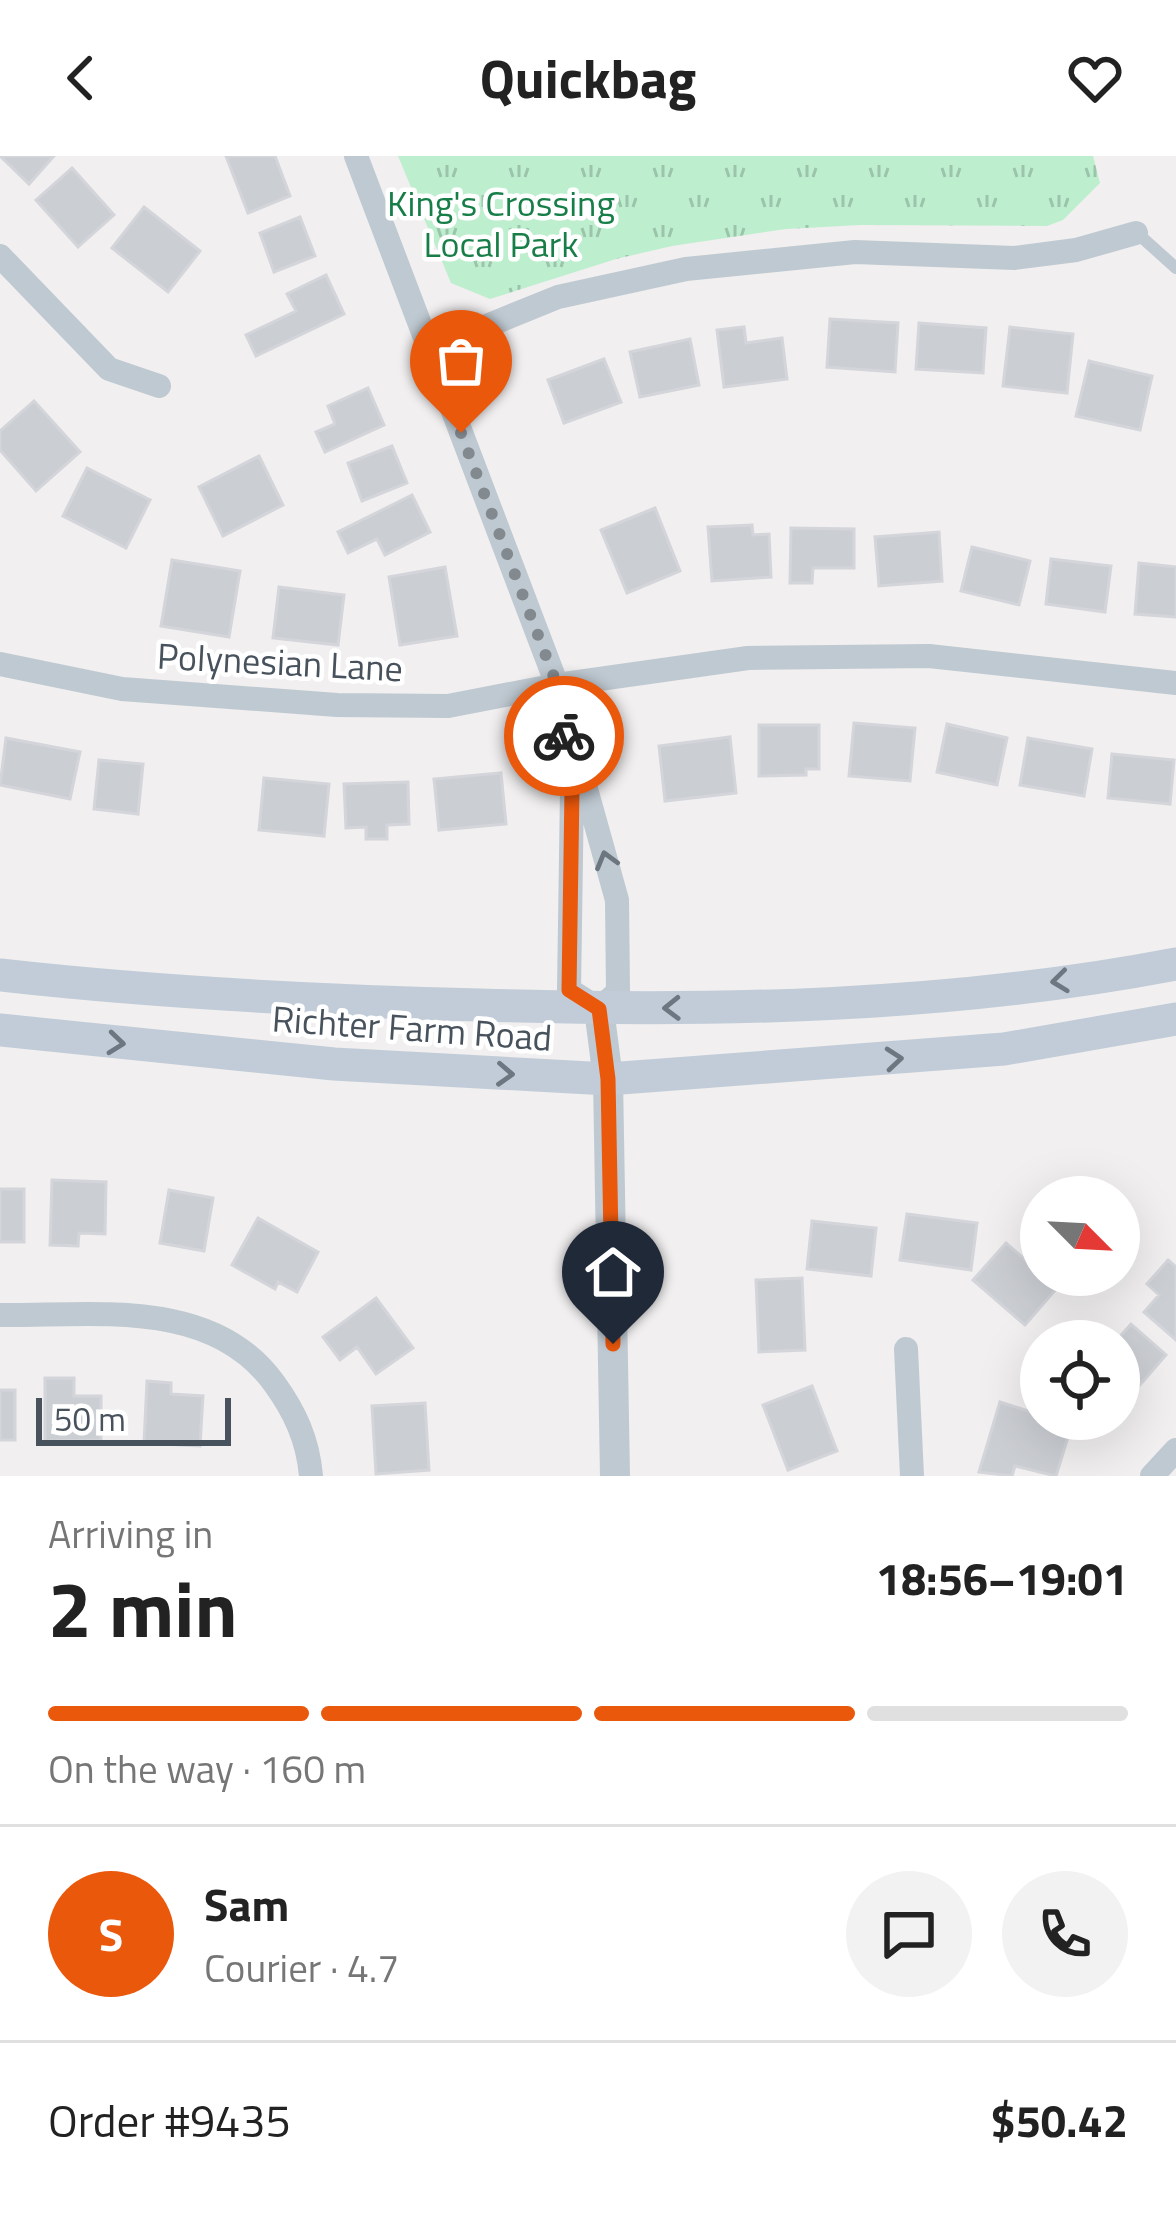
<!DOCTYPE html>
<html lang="en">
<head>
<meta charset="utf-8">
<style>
	:root { --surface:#fff; --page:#f2f2f2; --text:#222; --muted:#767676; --line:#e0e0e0; --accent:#ea580c }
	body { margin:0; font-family:"Titillium Web",sans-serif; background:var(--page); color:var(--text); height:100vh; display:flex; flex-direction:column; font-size:45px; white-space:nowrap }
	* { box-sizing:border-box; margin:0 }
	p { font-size:39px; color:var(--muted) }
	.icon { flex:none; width:66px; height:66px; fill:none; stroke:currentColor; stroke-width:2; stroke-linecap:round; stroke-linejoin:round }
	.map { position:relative; height:1320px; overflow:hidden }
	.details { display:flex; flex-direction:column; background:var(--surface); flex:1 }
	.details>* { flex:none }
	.needle { width:78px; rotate:114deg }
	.fabs { position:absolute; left:1020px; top:1020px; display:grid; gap:24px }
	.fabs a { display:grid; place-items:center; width:120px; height:120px; border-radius:50%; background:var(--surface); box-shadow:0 12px 48px #0002; font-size:60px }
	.scale { position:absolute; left:36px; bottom:30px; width:195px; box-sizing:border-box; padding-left:12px; border:6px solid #47525c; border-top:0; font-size:33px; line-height:42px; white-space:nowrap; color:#47525c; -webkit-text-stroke:9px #fff; paint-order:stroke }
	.pin { position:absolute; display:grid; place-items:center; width:102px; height:102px; color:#fff; margin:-123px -51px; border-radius:50% 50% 50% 0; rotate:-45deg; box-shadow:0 0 12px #0007 }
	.pin .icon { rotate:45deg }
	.courier { position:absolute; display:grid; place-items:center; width:120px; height:120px; margin:-60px; border:9px solid #ea580c; border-radius:50%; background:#fff; color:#222; box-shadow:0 3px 15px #0007 }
	.head em { font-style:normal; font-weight:700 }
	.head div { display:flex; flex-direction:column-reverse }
	.head { display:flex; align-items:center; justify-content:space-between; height:204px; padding:0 48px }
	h1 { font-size:78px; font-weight:700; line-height:90px }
	.bar { display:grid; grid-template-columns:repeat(4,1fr); gap:18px 12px; align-content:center; height:144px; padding:0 48px }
	.bar i { height:15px; border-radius:9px; background:var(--line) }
	.bar .active { background:var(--accent) }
	.bar p { grid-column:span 4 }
	.line { display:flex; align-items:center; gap:30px; padding:0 48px; border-top:3px solid var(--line) }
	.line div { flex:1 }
	.round { display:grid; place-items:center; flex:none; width:126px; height:126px; border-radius:63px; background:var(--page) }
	header { display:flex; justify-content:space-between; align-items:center; height:156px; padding:0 48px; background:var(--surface); font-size:54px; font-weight:700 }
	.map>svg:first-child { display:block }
	.park { fill:url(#park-tufts) }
	.building { fill:#cbced3; stroke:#d3d5da; stroke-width:3 }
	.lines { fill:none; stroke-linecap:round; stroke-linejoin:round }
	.service { stroke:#bfc9d1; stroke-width:12 }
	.minor { stroke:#bfc9d1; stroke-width:24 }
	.tertiary { stroke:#bfc9d1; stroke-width:30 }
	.secondary { stroke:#c1ccd8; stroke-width:33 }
	.oneway { stroke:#6b767f }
	.oneway2 { stroke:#6c7781 }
	.done { stroke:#82898f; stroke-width:12; stroke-dasharray:0 21.6 }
	.route { stroke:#ea580c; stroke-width:15 }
	.labels { text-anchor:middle; stroke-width:9; stroke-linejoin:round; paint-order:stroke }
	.park-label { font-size:36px; fill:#177e48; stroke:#fff }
	.street-label { font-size:36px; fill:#47525c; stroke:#fff }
</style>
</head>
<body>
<header><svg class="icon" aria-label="back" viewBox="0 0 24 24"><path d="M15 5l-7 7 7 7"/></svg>Quickbag<svg class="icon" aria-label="heart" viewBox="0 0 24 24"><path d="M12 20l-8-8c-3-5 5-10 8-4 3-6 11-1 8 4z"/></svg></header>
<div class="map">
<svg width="1176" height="1320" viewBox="0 0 1176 1320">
	<defs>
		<pattern id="park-tufts" width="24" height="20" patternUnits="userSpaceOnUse" patternTransform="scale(3)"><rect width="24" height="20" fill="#bdefcf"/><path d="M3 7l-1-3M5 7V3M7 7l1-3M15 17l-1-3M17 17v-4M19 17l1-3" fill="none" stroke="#9bc4ab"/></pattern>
	</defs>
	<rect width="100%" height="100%" fill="#f1efef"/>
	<path class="park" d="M398,0H1093L1100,27L1063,64L1047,70L861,69L786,73L672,90L616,103L490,143L451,127Z"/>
	<path class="building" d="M0,0H54L29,28Z
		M226,0H275L290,40L248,57Z
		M72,12L114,59L78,91L36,44Z
		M144,51L200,95L168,136L112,92Z
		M300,61L315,100L274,116L260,77Z
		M326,119L344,158L256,200L246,179L296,155L287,138Z
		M830,163L898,167L895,216L827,211Z
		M919,167L986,172L983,217L916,213Z
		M744,171L746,187L782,182L787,223L724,231L717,174Z
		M1010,171L1073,178L1067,237L1003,230Z
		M690,183L699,229L640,241L630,196Z
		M604,203L621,246L564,267L548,224Z
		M1089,205L1152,220L1140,274L1076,260Z
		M368,232L384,269L325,296L316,276L335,268L328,250Z
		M34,245L80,296L36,335L0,294V275Z
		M392,290L407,327L362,345L348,307Z
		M259,300L283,349L223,380L199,331Z
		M87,312L150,344L126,392L63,360Z
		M412,339L430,376L385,399L377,383L348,397L338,376Z
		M655,352L680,415L627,437L601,374Z
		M752,369L753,379L769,378L771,421L712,425L708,371Z
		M791,372L854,373V412H813L812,427H790Z
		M939,376L942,425L879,430L875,381Z
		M972,391L1030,405L1019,449L961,435Z
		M1051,403L1111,410L1105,456L1046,448Z
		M172,404L240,415L229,481L161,470Z
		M1139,407L1176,411V461L1135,458Z
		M445,411L457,480L400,489L389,421Z
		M279,431L344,439L338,489L273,482Z
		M854,567L915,572L910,625L849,620Z
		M947,568L1007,582L997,629L937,616Z
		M759,569H819V613H806V619L759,620Z
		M730,581L736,637L665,645L659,590Z
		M6,582L80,596L70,643L0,629Z
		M1028,582L1092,593L1084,640L1020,629Z
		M1112,598L1174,604L1170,648L1108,642Z
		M99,604L143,608L138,658L94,653Z
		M501,617L506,668L439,674L434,623Z
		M264,622L329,628L324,680L259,674Z
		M408,626L409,668L387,669V683H366V671L346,672L344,628Z
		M52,1024L106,1026L105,1078L79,1077L78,1090L50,1089Z
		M0,1033H24V1086H0Z
		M169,1034L213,1042L204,1095L160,1087Z
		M907,1058L977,1067L971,1114L900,1104Z
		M258,1062L318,1096L297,1136L278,1126L275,1133L232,1109Z
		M812,1065L876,1072L871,1120L807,1113Z
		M1006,1087L1057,1132L1025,1169L973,1124Z
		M1168,1104L1176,1111V1184L1144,1156L1159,1139L1147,1128Z
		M802,1122L805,1194L759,1196L756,1124Z
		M376,1142L413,1192L376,1218L357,1191L340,1204L323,1181Z
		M1131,1168L1166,1199L1119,1253V1185H1116Z
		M45,1222H74V1240H101V1284L45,1285Z
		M147,1225L171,1227V1238L203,1240L200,1290L144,1287Z
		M812,1230L837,1295L788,1314L763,1249Z
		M0,1234H15V1284H0Z
		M1000,1246L1041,1259V1263L1057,1264L1054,1274L1069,1278L1056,1320L1015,1310L1012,1320L979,1316Z
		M425,1247L429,1314L376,1318L372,1250Z"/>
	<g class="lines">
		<path class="service" d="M1137,77L1176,112"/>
		<path class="minor" d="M356,0L557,529L617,744L618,836L599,853L569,834L572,633L557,529
			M0,100L109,213L159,230
			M430,193L558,141L686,113L855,96L1014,102L1076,94L1136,77
			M0,508L122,533L337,549L448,550L557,529L748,502L929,500L1176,527
			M0,1159C94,1160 212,1141 274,1227C295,1256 308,1284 311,1320
			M906,1193L912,1320
			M1152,1320L1176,1294"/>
		<path class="tertiary" d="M599,853L608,923L615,1320"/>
		<path class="secondary" d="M0,819C160,837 319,845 480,849C712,856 947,852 1176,808
			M0,874L334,908L608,923L1004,893L1176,863"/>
	</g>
	<defs><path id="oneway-chevron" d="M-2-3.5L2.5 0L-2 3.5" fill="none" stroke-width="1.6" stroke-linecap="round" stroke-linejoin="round" transform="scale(3)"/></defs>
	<use class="oneway" href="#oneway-chevron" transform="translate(606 704) rotate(-106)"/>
	<g class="oneway2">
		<use href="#oneway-chevron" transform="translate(1060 825) rotate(173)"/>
		<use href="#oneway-chevron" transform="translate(672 852) rotate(179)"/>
		<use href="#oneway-chevron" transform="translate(116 887) rotate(6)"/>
		<use href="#oneway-chevron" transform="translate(894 903) rotate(-5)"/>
		<use href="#oneway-chevron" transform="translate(505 918) rotate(3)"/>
	</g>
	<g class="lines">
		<path class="done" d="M461,277L557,529L564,580"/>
		<path class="route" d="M564,580L572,633L569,834L599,853L608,923L613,1188"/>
	</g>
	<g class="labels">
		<g class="park-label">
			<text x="501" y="60">King's Crossing<tspan x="501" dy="41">Local Park</tspan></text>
		</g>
		<g class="street-label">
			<text transform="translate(280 506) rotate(3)" y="13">Polynesian Lane</text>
			<text transform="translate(412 872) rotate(4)" y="13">Richter Farm Road</text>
		</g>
	</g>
</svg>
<div class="fabs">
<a><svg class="needle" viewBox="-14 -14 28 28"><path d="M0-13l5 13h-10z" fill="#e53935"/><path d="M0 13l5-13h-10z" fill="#767676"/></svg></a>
<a><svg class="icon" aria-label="locate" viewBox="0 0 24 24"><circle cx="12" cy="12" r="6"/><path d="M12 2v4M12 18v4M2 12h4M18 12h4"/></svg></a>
</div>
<div class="scale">50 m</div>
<div class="pin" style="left:461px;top:277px;background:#ea580c"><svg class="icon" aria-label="bag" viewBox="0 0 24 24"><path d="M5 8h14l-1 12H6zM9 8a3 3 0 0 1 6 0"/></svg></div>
<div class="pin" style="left:613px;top:1188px;background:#1f2937"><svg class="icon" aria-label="home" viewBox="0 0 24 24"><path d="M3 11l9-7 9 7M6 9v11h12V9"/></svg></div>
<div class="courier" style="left:564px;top:580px"><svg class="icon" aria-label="bike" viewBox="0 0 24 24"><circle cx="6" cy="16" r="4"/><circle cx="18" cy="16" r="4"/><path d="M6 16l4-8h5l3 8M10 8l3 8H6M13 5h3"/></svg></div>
</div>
<section class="details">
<div class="head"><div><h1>2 min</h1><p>Arriving in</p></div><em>18:56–19:01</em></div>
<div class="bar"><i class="active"></i><i class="active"></i><i class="active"></i><i></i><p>On the way · 160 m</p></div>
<div class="line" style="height:216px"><b class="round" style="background:var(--accent);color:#fff">S</b><div><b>Sam</b><p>Courier · 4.7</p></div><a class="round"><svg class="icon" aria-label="chat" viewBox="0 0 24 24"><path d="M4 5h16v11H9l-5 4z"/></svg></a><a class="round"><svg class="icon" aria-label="phone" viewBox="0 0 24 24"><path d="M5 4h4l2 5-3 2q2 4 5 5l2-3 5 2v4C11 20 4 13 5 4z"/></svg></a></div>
<div class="line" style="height:156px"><div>Order #9435</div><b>$50.42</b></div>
</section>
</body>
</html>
